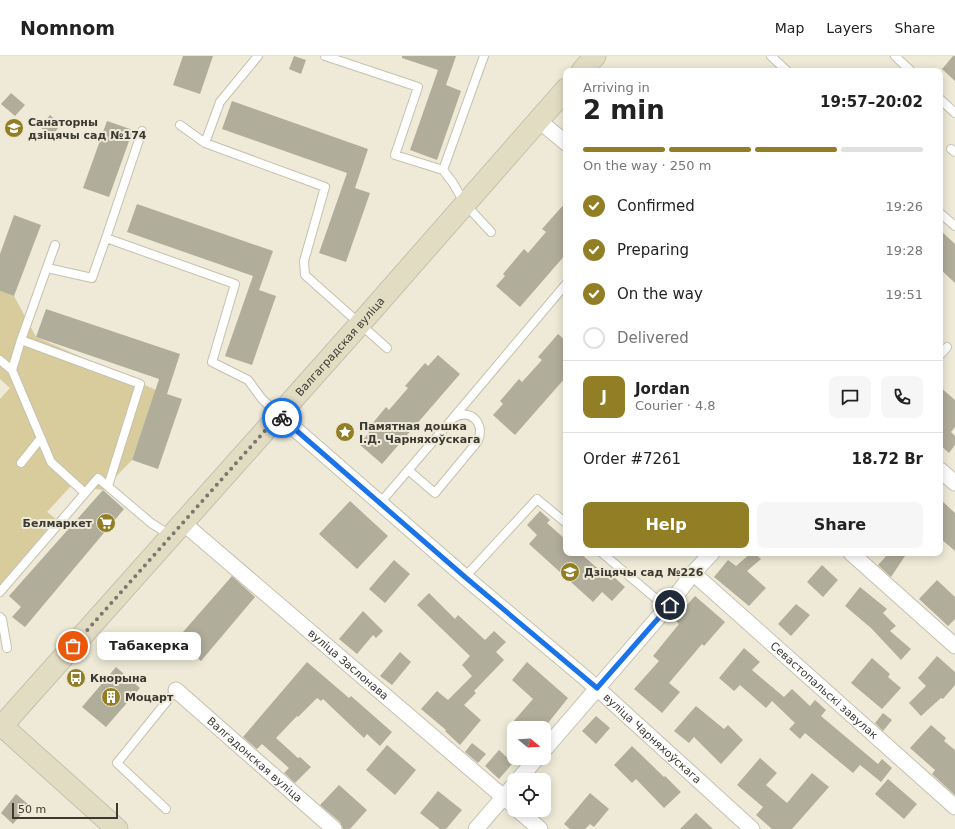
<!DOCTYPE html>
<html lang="en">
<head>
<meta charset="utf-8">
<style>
	:root { --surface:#fff; --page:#f6f6f6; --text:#222; --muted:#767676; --line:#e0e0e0; --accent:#927e25 }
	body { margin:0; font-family:"DejaVu Sans",sans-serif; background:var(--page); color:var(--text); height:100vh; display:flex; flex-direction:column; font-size:15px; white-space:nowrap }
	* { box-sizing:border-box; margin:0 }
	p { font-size:13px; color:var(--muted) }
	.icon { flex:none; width:22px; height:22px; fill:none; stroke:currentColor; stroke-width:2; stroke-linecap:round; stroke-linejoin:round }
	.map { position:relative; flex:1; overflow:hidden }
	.panel { position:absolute; left:563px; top:12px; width:380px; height:488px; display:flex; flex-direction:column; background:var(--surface); border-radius:8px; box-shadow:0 2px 10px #0003 }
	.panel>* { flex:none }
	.needle { width:26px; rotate:108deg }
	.controls { position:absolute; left:507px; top:665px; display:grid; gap:8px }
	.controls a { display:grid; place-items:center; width:44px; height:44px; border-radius:8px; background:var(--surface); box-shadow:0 2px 10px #0003; font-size:20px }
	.scale { position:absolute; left:12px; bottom:10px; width:106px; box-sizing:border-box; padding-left:4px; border:2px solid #3b3932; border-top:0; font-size:11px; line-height:14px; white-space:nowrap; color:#3b3932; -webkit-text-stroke:3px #eeead7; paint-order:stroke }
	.pin { position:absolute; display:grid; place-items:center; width:34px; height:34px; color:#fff; margin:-17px; border:2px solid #fff; border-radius:50%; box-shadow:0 1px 4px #0007 }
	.courier { position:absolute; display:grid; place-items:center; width:40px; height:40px; margin:-20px; border:3px solid #1a73e8; border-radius:50%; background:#fff; color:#222; box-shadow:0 1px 5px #0007 }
	.bubble { position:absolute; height:28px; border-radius:8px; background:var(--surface); box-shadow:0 2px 10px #0003; font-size:13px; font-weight:700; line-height:28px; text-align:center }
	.head em { font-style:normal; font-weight:700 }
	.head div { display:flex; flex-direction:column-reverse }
	.head { display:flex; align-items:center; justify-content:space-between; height:68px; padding:0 20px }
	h1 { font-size:26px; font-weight:700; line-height:30px }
	.bar { display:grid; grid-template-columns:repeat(4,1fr); gap:6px 4px; align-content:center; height:48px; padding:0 20px }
	.bar i { height:5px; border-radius:3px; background:var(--line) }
	.bar .current { background:var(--accent) }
	.bar p { grid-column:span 4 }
	.line { display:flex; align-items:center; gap:10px; padding:0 20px; border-top:1px solid var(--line) }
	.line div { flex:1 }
	.round { display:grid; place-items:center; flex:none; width:42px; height:42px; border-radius:8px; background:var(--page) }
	ol { padding:0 20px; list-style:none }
	li { display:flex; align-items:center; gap:12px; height:44px }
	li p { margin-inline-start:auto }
	li .icon { padding:4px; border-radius:50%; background:var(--accent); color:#fff; stroke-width:4 }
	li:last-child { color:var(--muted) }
	li i { width:22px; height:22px; border:2px solid var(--line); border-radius:50% }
	.primary-button { display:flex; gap:8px; margin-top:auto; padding:8px 20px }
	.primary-button a { flex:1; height:46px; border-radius:8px; background:var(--accent); color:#fff; font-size:16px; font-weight:700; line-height:46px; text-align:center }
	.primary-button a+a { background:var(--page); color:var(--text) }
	header { display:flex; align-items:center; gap:24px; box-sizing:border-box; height:56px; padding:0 20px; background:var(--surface); border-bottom:1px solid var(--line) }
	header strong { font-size:19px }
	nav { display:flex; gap:22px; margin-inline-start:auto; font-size:14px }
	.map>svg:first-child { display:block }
	.green { fill:#d8cc9c }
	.building { fill:#b1ad9b }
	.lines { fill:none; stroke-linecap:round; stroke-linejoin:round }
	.lane-casing { stroke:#c5c1ae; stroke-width:10 }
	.street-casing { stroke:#c5c1ae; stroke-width:17 }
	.secondary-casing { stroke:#c5c1ae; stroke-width:23 }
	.lane { stroke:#fff; stroke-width:8 }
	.street { stroke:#fff; stroke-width:15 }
	.secondary { stroke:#e2dcc3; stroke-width:21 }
	.done { stroke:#7a776c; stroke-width:4; stroke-dasharray:0 7.2 }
	.route { stroke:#1a73e8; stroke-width:5 }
	.labels { text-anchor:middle; stroke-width:4; stroke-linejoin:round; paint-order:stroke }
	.poi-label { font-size:11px; font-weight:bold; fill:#3b3932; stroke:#eeead7; text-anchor:start }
	.street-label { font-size:11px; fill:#3b3932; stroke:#eeead7 }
</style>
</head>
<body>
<header>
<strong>Nomnom</strong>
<nav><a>Map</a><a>Layers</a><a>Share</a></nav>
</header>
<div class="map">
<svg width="955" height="773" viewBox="0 0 955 773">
	<rect width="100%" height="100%" fill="#eeead7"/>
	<path class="green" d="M0,235L14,240L36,281L156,334L132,404L103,434L71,430L47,456L56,463L0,529V343L10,332L0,323Z"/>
	<path class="building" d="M183,0H213L200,38L173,29Z
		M294,0L306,4L301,18L289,13Z
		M402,0H456L446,29L461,35L437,104L410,94L438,14L402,2Z
		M953,0H955V25L942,13Z
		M11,37L25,49L15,60L1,48Z
		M232,45L368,93L355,132L370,137L346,206L319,197L347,117L222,73Z
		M50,59L61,69L51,80L40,71Z
		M107,65L133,74L109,141L83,132Z
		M566,146V198L520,251L496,230L505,220L503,218L524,193L528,197L546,176L542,173Z
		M137,148L273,195L259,234L276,240L252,309L225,300L253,220L127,176Z
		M14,159L41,169L14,240L0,235V198Z
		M940,174L955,188V227L940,213Z
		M46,253L180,298L167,338L182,343L158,413L132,404L159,323L36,281Z
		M558,278L566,285V321L515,379L493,359L503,348L500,345L519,323L522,326L542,304L538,301Z
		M438,299L460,318L382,408L359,388L369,377L367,374L386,351L389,354L408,332L405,330L425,307L428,310Z
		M940,331L955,344V371L951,376L955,380V389L949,397L940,389Z
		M103,434L124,453L25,571L12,561L21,551L9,540Z
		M940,443L955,457V495L940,482Z
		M350,445L388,480L357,513L319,478Z
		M540,455L550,464L547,467L566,484V497H580L611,524L614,521L625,531L612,545L602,536L593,546L529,488L537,479L527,469Z
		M751,497H755L761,503L747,515L766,532L749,550L714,521L728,504L736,510Z
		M889,497H907L891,521L878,509Z
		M394,504L410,518L385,547L369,533Z
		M822,509L838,524L823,541L807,526Z
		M232,520L255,541L201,605L176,584Z
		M937,524L955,541V563L948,570L919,543Z
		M860,531L887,553L883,557L896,570L890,575L911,593L901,604L871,572L845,550Z
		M429,537L455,563L458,559L485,584L494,575L506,586L496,596L504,604L474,635L476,637L464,649L481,664L460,689L445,675L446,674L421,653L437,635L448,644L472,620L462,609L470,600L417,549Z
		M695,540L725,566L704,590L702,588L669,627L680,636L662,657L634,633L659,605L653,600L679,568L674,563Z
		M796,548L810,559L791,580L778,568Z
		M363,555L383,575L376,582L373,579L357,598L339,583Z
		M744,592L760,606L752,614L784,641L792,633L810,650L815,644L826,654L821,660L878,708L882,703L892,712L881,726L860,709L853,717L805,677L800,683L789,673L795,667L772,645L766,652L740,629L734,635L719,622Z
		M400,596L411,606L392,629L380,620Z
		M937,600L955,616V629L943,643L941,642L921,660L909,647L926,630L918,622Z
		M872,602L890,618L888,621L901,632L882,653L851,627Z
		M307,606L349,642L351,640L392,676L380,690L367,678L364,682L323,643L321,645L317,642L298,661L297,660L276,682L298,702L300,701L311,711L295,727L284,717L289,712L262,688L257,693L243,681Z
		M527,606L568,642L544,672H519L512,667L533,643L512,624Z
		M116,611L140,632L106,671L82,651Z
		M696,650L724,673L728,669L743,684L721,708L694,681L689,687L674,675Z
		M883,657L892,664L883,675L875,667Z
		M596,660L610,672L596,688L582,675Z
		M931,669L946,682L944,685L955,694V739L932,718L935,714L910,692Z
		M472,687L486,698L478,707L465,696Z
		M387,689L416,714L395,739L366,714Z
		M632,690L664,721L665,720L681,736L664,752L636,723L632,727L614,709Z
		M499,694L513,707L499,723L485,710Z
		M760,702L777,717L766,729L787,747L812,717L829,731L792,773H772L756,759L763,751L737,729Z
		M888,723L917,748L904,763L875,738Z
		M339,729L367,754L350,773H343L340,766L320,749Z
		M438,735L462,754L446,773H440L420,757Z
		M590,737L609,753L594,771L590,768L585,773H570L564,768Z
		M16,738L29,749L13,768L1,757Z
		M696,757L713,773H680Z"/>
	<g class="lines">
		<g class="lane-casing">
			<path id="lane" d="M325,0L418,31L395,99L443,114L453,127L465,148L491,176
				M771,0L787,15
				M895,0L911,15
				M940,43L955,57
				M180,69L205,87L325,131L304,205L305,219L387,292
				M205,87L220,46L258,0
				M951,93L955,96
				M443,114L484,0
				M940,157L955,170
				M106,182L142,75
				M55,189L21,284L140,328L108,430
				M47,212L92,222L106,182L235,228L212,306L248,324L262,343L278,358
				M940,299L947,291
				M0,304L12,314L51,406L85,437
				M12,314L21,284
				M453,362L566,228
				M21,407L41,382
				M380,447L453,362C471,352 485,367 478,385L435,437L408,414
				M602,497L667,552
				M465,521L537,443L566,467
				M0,536L98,422L151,467L170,479
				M0,561L2,563L7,592
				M166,753L117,707L176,634"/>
		</g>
		<g class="street-casing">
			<g id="street">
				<path d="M538,64L566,87"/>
				<path id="s1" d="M279,359L465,521L597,632L752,773"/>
				<path d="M940,414L955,427"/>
				<path id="s2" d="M182,466L514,750"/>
				<path d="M851,497L955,590"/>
				<path id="s3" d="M693,517L955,751"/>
				<path id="s4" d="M176,634L334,773"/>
				<path d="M544,694L669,549L693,517L712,497"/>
				<path d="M518,724L537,702"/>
				<path d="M518,754L540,773"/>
				<path d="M476,773L514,729"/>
			</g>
		</g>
		<g class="secondary-casing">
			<g id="secondary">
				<path d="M582,15L595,0"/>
				<path d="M0,668L117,773"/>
				<path id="s5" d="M0,672L360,268L566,33"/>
			</g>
		</g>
		<use href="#lane" class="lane"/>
		<use href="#street" class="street"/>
		<use href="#secondary" class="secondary"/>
	</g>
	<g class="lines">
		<path class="done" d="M73,590L279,359L282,362"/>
		<path class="route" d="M282,362L465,521L597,632L670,549"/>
	</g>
	<defs>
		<g id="school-disc" transform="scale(1)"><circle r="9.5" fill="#927e25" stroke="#eeead7"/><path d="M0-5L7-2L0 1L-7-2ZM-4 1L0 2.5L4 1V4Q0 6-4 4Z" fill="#fff"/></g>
		<g id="sight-disc" transform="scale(1)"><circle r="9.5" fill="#927e25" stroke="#eeead7"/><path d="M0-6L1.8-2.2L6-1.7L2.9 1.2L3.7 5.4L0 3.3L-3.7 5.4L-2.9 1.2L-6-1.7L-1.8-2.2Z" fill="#fff"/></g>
		<g id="supermarket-disc" transform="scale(1)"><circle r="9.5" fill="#927e25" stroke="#eeead7"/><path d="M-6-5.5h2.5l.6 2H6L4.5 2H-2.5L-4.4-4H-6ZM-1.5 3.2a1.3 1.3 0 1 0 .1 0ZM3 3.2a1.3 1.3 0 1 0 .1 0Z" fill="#fff"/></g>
		<g id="bus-disc" transform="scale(1)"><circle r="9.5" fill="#927e25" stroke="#eeead7"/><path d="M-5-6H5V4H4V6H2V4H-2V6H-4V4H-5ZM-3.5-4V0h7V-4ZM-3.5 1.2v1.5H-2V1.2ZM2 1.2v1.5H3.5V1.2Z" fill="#fff"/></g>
		<g id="building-disc" transform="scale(1)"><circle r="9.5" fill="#927e25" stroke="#eeead7"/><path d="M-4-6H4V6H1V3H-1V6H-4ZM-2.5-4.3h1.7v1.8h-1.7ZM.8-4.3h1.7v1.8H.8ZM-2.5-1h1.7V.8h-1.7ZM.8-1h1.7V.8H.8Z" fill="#fff"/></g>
	</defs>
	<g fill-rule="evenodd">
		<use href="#school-disc" x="14" y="72"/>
		<use href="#sight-disc" x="345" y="376"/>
		<use href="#supermarket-disc" x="106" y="467"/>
		<use href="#school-disc" x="570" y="516"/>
		<use href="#bus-disc" x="76" y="622"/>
		<use href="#building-disc" x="111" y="641"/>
	</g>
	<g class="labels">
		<g class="poi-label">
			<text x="28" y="70">Санаторны<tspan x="28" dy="13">дзіцячы сад №174</tspan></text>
			<text x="359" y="374">Памятная дошка<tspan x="359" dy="13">І.Д. Чарняхоўскага</tspan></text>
			<text x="92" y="471" text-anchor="end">Белмаркет</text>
			<text x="584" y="520">Дзіцячы сад №226</text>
			<text x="90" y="626">Кнорына</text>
			<text x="125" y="645">Моцарт</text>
		</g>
		<g class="street-label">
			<text dy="4" stroke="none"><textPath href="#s5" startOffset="511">Валгаградская вуліца</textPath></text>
			<text dy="4" stroke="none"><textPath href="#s2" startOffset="219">вуліца Заслонава</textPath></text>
			<text dy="4" stroke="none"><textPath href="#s3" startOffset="176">Севастопальскі завулак</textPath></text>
			<text dy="4" stroke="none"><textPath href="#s1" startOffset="494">вуліца Чарняхоўскага</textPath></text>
			<text dy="4" stroke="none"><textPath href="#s4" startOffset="105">Валгадонская вуліца</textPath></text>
		</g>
	</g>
</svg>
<div class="controls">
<a><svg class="needle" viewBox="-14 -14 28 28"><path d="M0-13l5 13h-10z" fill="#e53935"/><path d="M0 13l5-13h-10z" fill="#767676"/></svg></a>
<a><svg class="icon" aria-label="locate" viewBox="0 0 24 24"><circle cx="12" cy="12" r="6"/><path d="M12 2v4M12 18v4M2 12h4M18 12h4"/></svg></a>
</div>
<div class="scale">50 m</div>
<div class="pin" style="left:73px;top:590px;background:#ea580c"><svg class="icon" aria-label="bag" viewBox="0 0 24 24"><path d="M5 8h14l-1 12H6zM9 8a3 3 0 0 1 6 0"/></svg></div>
<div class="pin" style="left:670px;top:549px;background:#1f2937"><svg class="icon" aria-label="home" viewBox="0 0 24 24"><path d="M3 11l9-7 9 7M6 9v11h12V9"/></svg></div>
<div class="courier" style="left:282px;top:362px"><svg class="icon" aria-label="bike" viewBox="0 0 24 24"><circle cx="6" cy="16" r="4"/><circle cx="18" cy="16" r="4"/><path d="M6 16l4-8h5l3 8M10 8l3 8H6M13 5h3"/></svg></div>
<div class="bubble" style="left:97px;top:576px;width:104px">Табакерка</div>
<section class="panel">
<div class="head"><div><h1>2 min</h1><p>Arriving in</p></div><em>19:57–20:02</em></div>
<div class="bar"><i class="current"></i><i class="current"></i><i class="current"></i><i></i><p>On the way · 250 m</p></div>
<ol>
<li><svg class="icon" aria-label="check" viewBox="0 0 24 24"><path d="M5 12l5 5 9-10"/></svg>Confirmed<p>19:26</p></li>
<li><svg class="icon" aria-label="check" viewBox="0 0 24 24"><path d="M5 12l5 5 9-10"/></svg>Preparing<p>19:28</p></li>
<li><svg class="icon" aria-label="check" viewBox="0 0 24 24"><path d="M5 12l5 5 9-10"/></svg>On the way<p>19:51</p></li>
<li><i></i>Delivered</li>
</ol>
<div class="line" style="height:72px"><b class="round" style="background:var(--accent);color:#fff">J</b><div><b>Jordan</b><p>Courier · 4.8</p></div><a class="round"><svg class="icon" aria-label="chat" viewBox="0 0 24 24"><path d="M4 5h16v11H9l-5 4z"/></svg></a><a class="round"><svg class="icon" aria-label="phone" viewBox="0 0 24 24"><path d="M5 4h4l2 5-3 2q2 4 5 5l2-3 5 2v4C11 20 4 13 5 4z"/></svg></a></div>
<div class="line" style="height:52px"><div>Order #7261</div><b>18.72 Br</b></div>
<div class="primary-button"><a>Help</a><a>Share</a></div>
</section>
</div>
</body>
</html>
